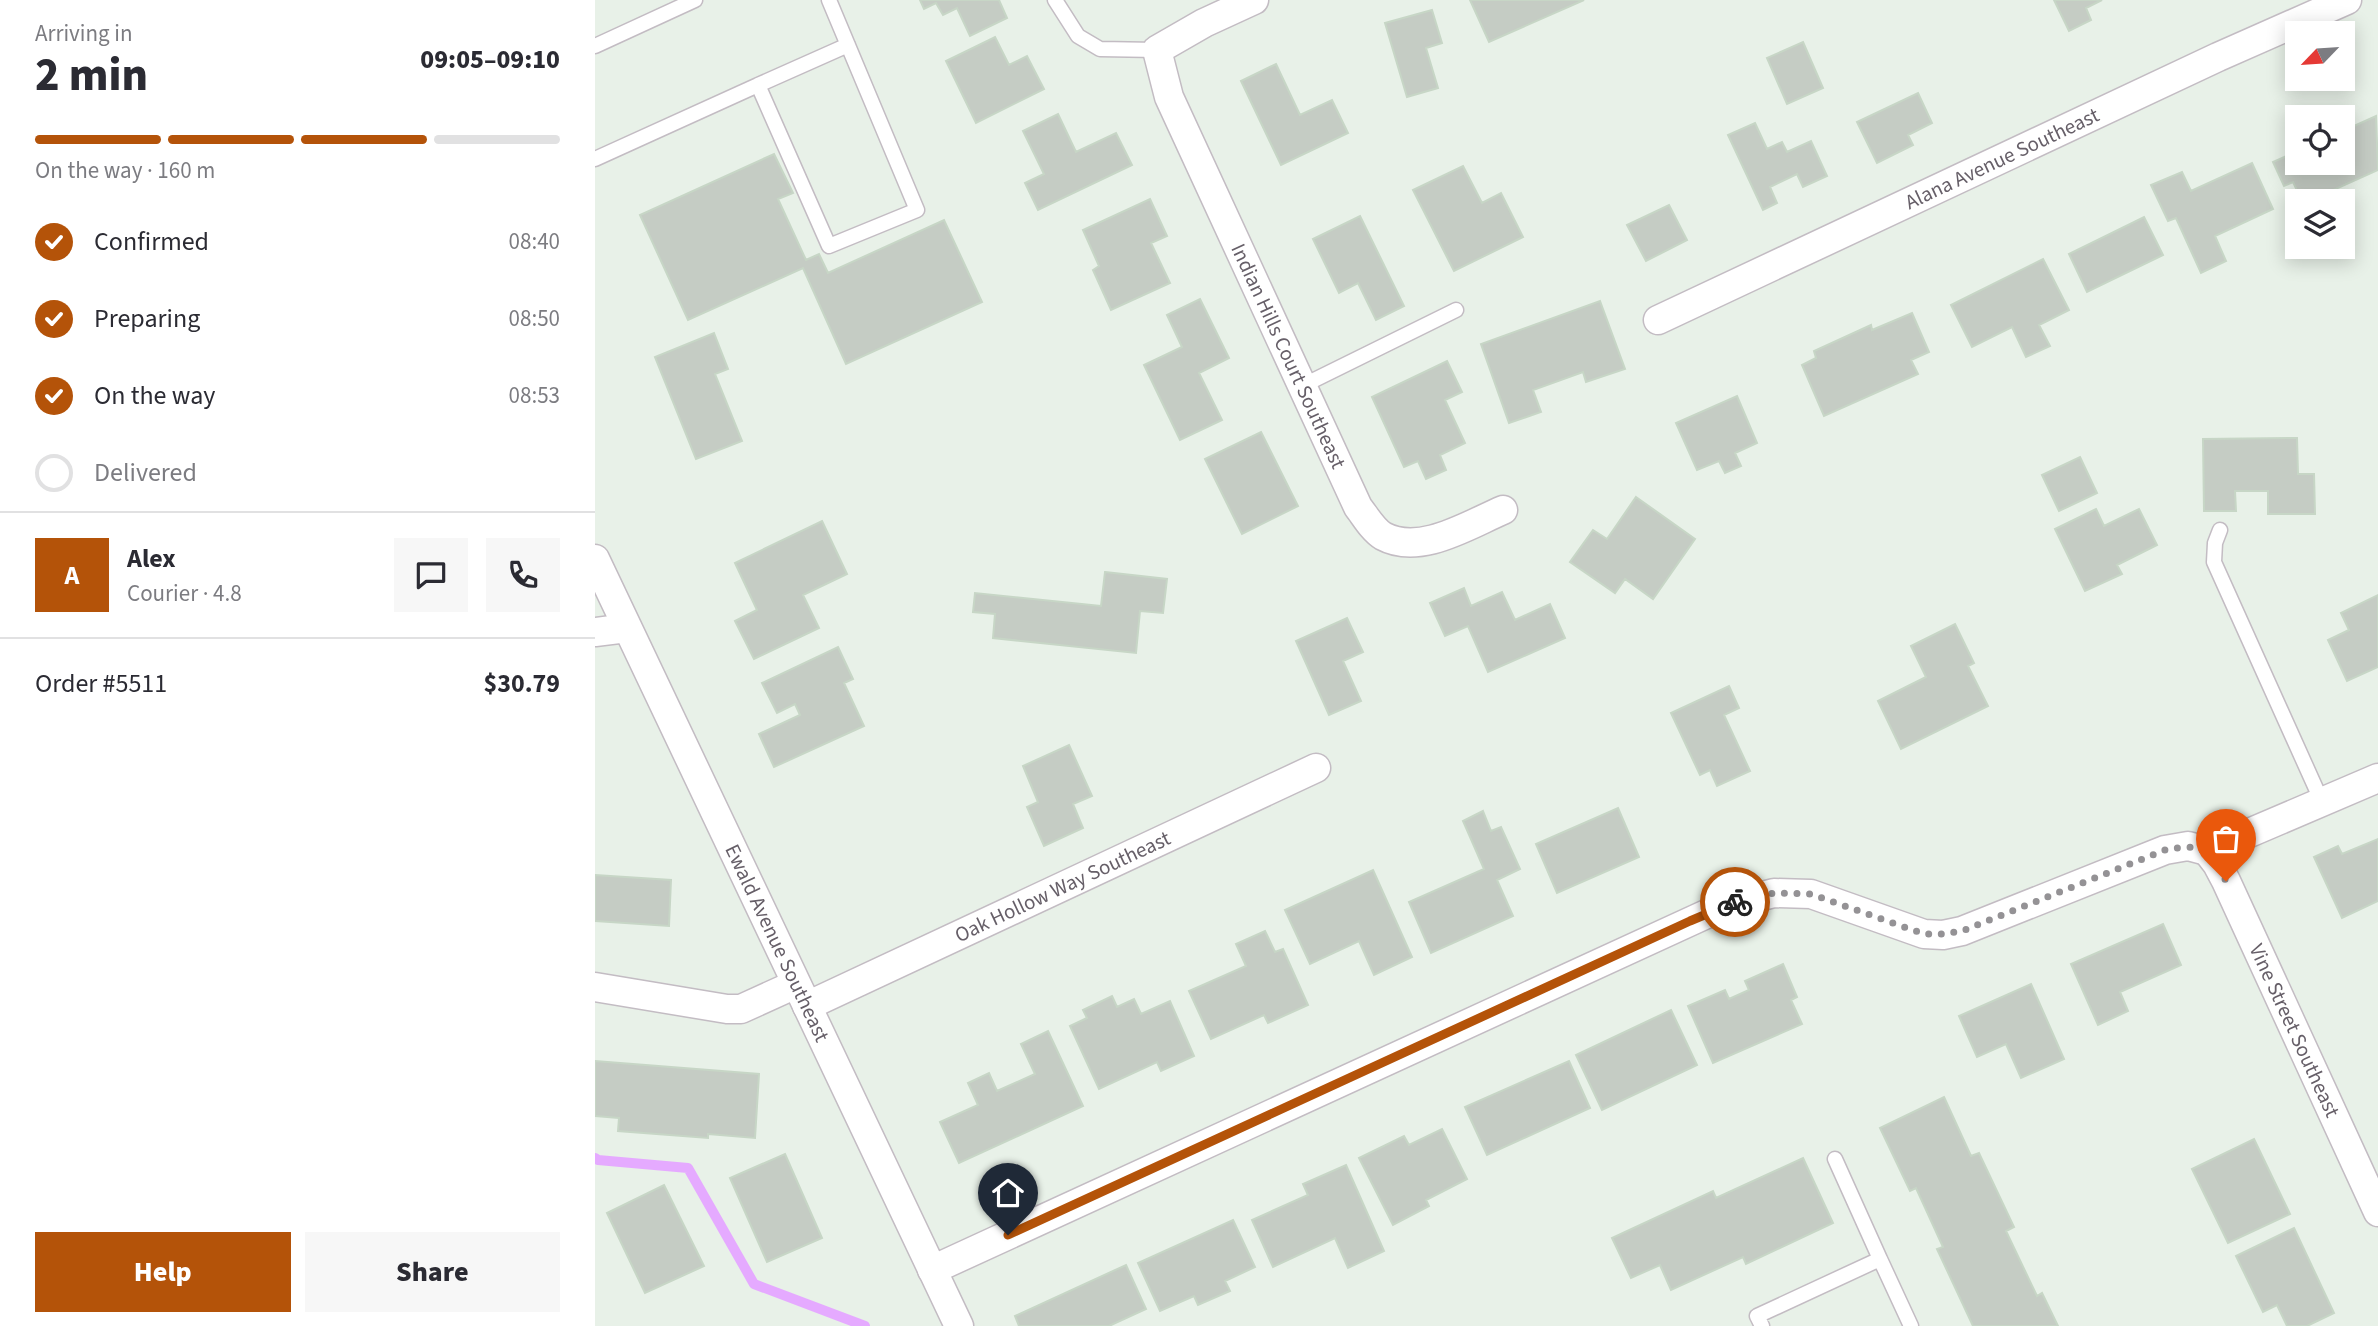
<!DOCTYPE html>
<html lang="en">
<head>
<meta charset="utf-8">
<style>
	:root { --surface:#fff; --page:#f7f7f7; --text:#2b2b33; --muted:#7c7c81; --line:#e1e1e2; --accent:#b45309 }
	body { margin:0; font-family:"Source Sans 3",sans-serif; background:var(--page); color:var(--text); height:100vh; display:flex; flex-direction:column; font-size:26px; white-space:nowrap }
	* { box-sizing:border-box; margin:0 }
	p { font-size:23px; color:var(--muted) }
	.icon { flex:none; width:38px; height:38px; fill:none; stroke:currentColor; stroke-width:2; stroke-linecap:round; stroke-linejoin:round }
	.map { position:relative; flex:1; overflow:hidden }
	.panel { display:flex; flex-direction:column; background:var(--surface); width:595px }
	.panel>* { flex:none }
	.needle { width:46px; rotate:245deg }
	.fabs { position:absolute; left:1690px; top:21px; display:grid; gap:14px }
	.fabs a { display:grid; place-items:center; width:70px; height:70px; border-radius:0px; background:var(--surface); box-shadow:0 4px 18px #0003; font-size:35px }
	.pin { position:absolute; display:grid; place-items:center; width:60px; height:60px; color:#fff; margin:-72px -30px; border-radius:50% 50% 50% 0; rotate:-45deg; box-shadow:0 0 7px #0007 }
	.pin .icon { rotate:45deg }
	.courier { position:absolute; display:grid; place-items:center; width:70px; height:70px; margin:-35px; border:5px solid #b45309; border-radius:50%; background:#fff; color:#222; box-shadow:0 2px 9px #0007 }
	.headline em { font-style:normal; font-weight:800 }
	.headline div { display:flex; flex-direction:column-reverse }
	.headline { display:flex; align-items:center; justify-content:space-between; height:119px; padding:0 35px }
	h1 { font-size:46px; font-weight:800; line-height:52px }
	.bar { display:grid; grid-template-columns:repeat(4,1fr); gap:10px 7px; align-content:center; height:84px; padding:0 35px }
	.bar i { height:9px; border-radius:5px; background:var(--line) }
	.bar .on { background:var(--accent) }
	.bar p { grid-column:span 4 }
	.line { display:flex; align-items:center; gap:18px; padding:0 35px; border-top:2px solid var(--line) }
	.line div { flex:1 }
	.round { display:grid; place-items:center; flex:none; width:74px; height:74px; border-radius:0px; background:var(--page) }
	ol { padding:0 35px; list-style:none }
	li { display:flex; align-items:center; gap:21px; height:77px }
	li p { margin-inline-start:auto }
	li .icon { padding:7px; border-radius:50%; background:var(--accent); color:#fff; stroke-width:4 }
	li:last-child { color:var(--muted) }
	li i { width:38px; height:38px; border:4px solid var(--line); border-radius:50% }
	.action { display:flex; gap:14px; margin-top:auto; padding:14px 35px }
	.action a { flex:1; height:80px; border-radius:0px; background:var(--accent); color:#fff; font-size:28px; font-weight:800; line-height:80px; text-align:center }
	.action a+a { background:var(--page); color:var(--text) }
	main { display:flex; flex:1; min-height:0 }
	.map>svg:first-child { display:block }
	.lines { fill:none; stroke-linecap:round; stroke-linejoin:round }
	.stream { stroke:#e5aaff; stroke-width:10 }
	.building { fill:#c5ccc4; stroke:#c7d6c6; stroke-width:2 }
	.service-casing { stroke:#c3bcc3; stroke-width:17 }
	.minor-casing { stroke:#c3bcc3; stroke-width:31 }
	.service { stroke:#fff; stroke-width:14 }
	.minor { stroke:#fff; stroke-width:28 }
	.done { stroke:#949295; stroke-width:7; stroke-dasharray:0 12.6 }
	.route { stroke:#b45309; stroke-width:9 }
	.labels { text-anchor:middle; stroke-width:5; stroke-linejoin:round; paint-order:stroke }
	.street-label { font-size:21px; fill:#665f68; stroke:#fff }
</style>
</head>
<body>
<main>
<section class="panel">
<div class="headline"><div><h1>2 min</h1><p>Arriving in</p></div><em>09:05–09:10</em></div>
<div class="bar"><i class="on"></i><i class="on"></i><i class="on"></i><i></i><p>On the way · 160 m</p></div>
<ol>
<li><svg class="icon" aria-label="check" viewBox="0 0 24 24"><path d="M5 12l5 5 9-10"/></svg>Confirmed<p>08:40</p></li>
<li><svg class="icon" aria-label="check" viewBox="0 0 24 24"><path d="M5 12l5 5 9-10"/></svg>Preparing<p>08:50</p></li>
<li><svg class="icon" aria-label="check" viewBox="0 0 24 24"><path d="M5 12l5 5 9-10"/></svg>On the way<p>08:53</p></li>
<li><i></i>Delivered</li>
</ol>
<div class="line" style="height:126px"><b class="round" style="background:var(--accent);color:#fff">A</b><div><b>Alex</b><p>Courier · 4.8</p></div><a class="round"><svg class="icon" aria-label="chat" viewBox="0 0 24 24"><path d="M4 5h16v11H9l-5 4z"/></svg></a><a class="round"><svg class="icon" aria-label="phone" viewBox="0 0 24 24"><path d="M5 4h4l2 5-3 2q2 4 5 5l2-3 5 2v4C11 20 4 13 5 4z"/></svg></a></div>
<div class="line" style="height:91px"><div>Order #5511</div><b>$30.79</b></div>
<div class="action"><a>Help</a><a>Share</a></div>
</section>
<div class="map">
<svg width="1783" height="1326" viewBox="0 0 1783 1326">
	<rect width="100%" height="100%" fill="#e8f1e8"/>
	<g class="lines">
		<path class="stream" d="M0,1158L3,1160L93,1168L159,1284L270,1326"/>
	</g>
	<path class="building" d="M325,0H404L412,18L375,36L362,8L348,15L341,3L329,9Z
		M875,0H989L894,42Z
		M1459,0H1507L1491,8L1496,20L1474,31Z
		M837,10L847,43L831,48L843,88L812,97L790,23Z
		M400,37L414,65L432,56L449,89L381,123L351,61Z
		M1208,42L1228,88L1192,104L1172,58Z
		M681,64L705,115L737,100L753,133L686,165L646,81Z
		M1323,93L1337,123L1313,135L1318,145L1282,163L1262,122Z
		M463,114L481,152L521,133L537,165L443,210L430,183L449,174L428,131Z
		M1781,116L1783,170L1714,201H1707L1698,182L1689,186L1678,162L1703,151V163H1748V131Z
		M1160,123L1172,149L1187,142L1192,152L1216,141L1232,176L1208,187L1202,174L1175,187L1182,203L1168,210L1133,135Z
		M179,154L198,193L183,199L211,260L224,254L233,273L349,220L387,302L251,364L208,268L93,320L45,215Z
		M1657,163L1678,209L1620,236L1631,261L1606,273L1581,218L1573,221L1556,185L1587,172L1596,191Z
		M868,166L887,203L906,193L928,237L859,271L818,190Z
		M555,199L572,236L556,243L575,283L516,310L498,270L504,266L488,230Z
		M1074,205L1092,240L1051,261L1032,225Z
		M765,216L809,306L781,320L763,283L744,293L718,239Z
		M1549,217L1568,255L1492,292L1474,254Z
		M1448,259L1474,310L1444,325L1455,346L1431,357L1417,327L1377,347L1356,305Z
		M605,299L634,358L604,373L627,420L585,440L549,365L587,347L572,315Z
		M1005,301L1030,369L991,382L988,372L938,390L946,412L914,423L886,344Z
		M1317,313L1334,352L1316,360L1323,374L1229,416L1207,365L1221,358L1219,351L1276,325L1277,330Z
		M119,333L133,369L120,374L147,441L101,459L60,357Z
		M852,361L867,392L850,400L870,443L845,455L851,470L831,479L823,461L809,467L777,397Z
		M1142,396L1162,443L1140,453L1146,466L1130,473L1124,461L1102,470L1081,423Z
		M666,432L703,506L647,534L610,459Z
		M1702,438L1703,474H1719L1720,514H1673V491H1640L1641,511H1609L1608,439Z
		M1485,457L1502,493L1464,511L1447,475Z
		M1041,497L1100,539L1058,599L1030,579L1020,593L975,562L998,530L1012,539Z
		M1501,509L1509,526L1544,509L1562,545L1522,565L1527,574L1490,591L1460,529Z
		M227,521L252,574L208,595L224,628L159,659L140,621L162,610L140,563Z
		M510,572L572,579L568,613L545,611L541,653L398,638L400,614L378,612L380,593L506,606Z
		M869,588L876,606L907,592L920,620L955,604L970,638L893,672L873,626L850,636L835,603Z
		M1783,595V667L1752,681L1733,640L1754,630L1746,613Z
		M752,618L768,652L748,661L766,701L734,715L701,641Z
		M1360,624L1379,663L1373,666L1393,706L1306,749L1283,701L1331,677L1316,646Z
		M243,647L258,679L249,683L269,726L179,767L164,734L205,715L200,704L182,713L167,683Z
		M1134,686L1144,708L1129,715L1155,771L1122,786L1115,770L1105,775L1076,713Z
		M474,745L497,796L478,804L488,828L449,846L432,807L443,802L428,766Z
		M1023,808L1044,857L962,893L941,844Z
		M888,811L896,831L906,827L925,869L902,880L918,916L836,953L814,902L889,869L868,821Z
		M1783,839V901L1747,918L1719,857L1743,846L1747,854Z
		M778,870L817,957L779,975L764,941L715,964L690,910Z
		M0,875L76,880L74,926L0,921Z
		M1568,924L1586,965L1525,992L1533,1011L1503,1025L1476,964Z
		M670,931L680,952L688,949L713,1005L673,1023L669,1015L616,1039L594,991L651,966L641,944Z
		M1188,964L1202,997L1196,1000L1207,1024L1118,1063L1093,1006L1130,990L1134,999L1154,990L1150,981Z
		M1436,984L1469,1059L1426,1078L1411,1044L1382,1057L1364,1016Z
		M517,996L522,1007L539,999L546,1014L575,1001L599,1056L566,1071L562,1062L504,1089L475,1026L492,1018L488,1010Z
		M1076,1010L1102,1065L1007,1110L981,1055Z
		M453,1031L488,1106L364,1163L345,1122L383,1105L373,1083L394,1073L402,1091L440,1074L426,1044Z
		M0,1061L164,1074L160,1138L113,1134V1138L23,1131L24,1118L0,1116Z
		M974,1061L995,1108L892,1155L870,1107Z
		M1349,1097L1376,1156L1384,1153L1419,1227L1411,1231L1442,1296L1447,1293L1463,1326H1378L1342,1249L1348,1247L1321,1188L1315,1191L1285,1128Z
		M847,1129L872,1179L831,1200L834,1206L798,1225L764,1158L809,1136L814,1145Z
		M1659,1139L1695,1214L1633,1243L1597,1169Z
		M190,1154L227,1238L172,1262L135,1178Z
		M1208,1158L1238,1223L1151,1264L1148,1257L1076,1290L1065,1265L1036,1278L1017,1238L1118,1191L1121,1198Z
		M751,1165L789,1251L753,1268L740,1238L678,1267L657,1220L713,1195L708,1184Z
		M69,1185L109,1266L50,1293L12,1213Z
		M638,1220L660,1267L630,1281L635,1291L603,1305L599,1296L565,1311L543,1263Z
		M1699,1228L1739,1313L1712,1326H1692L1682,1305L1668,1312L1641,1256Z
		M531,1265L551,1309L514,1326H424L420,1316Z"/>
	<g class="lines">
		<g class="service-casing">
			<path id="service" d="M460,0L483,36L505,49L562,50
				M0,46L100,0
				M163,85L253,45
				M0,159L163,85L234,246L322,210L234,0
				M707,386L861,310
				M1625,530L1620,543L1619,562L1727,802
				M1240,1159L1285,1259
				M1167,1326L1162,1316L1285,1259L1316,1326"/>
		</g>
		<g class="minor-casing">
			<g id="minor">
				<path id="s1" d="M659,0L609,23L562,50L574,97L763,507C770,516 778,530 788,536C825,556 873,525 908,510"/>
				<path id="s2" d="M1063,320L1623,57L1752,0"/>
				<path id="s3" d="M0,559L364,1326"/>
				<path d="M0,632L32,628"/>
				<path id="s4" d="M1612,851L1622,864L1631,881L1783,1212"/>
				<path d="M0,987L132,1009H146L201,984"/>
				<path id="s5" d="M212,1006L721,768"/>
				<path d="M337,1270L1129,906L1179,893L1216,894L1329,934L1348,935L1367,931L1570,850L1593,846L1612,851L1783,778"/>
			</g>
		</g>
		<use href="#service" class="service"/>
		<use href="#minor" class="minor"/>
	</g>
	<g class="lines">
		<path class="done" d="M1140,902L1179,893L1216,894L1329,934H1348L1367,931L1570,850C1607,843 1614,848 1631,881"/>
		<path class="route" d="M413,1235L1095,921L1140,902"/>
	</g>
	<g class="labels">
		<g class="street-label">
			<text dy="7" stroke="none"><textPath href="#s2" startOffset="380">Alana Avenue Southeast</textPath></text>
			<text dy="7" stroke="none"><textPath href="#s1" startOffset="443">Indian Hills Court Southeast</textPath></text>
			<text dy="7" stroke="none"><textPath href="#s5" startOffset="282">Oak Hollow Way Southeast</textPath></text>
			<text dy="7" stroke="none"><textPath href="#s3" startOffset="425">Ewald Avenue Southeast</textPath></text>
			<text dy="7" stroke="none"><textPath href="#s4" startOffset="200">Vine Street Southeast</textPath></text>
		</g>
	</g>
</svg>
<div class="fabs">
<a><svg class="needle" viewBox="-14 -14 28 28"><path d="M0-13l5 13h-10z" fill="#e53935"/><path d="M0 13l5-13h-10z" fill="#7c7c81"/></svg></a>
<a><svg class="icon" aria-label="locate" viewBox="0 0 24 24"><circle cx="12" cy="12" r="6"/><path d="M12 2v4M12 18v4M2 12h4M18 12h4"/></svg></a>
<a><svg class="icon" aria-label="layers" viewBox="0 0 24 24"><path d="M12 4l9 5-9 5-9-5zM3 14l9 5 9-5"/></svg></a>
</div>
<div class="pin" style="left:1631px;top:881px;background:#ea580c"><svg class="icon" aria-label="bag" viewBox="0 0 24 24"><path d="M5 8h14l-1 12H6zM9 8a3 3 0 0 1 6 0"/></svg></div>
<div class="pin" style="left:413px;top:1235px;background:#1f2937"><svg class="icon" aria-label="home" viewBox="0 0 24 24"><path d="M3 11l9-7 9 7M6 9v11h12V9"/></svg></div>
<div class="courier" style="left:1140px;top:902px"><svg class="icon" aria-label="bike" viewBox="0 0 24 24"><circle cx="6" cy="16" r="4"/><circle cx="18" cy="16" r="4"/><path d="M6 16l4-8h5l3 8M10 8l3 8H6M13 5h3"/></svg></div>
</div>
</main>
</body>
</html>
